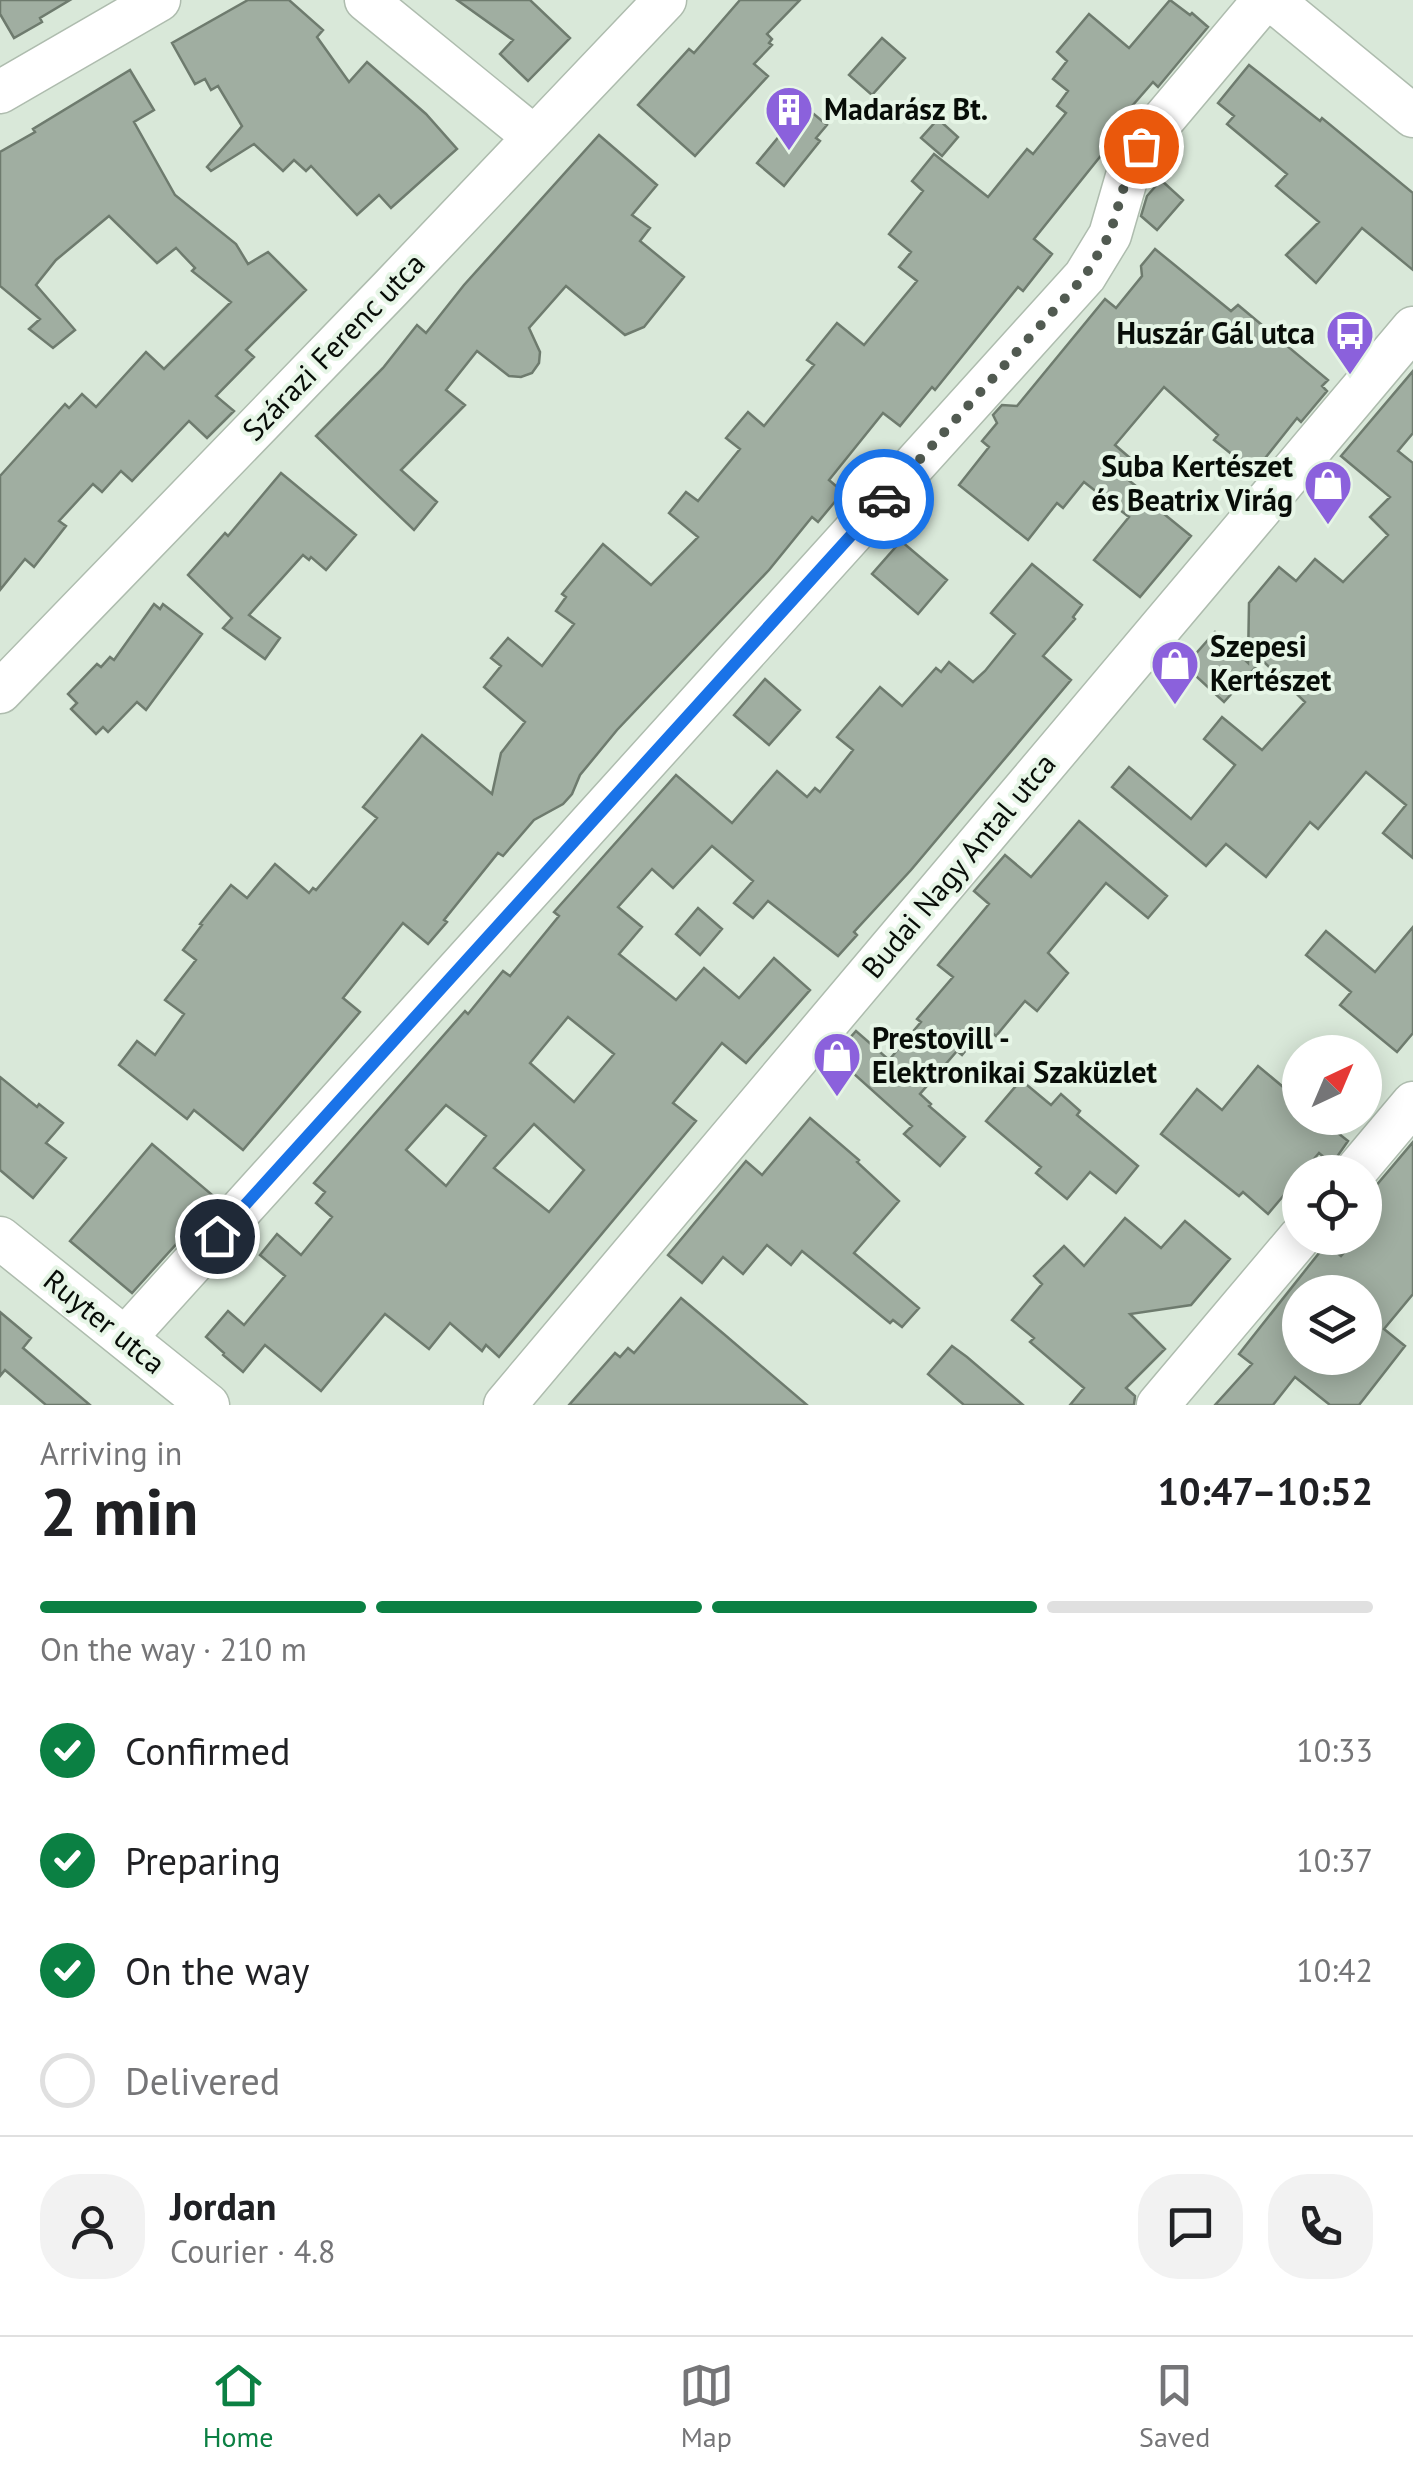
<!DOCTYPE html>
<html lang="en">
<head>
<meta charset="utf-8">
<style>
	:root { --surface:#fff; --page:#f2f2f2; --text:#202124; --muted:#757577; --line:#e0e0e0; --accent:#0b8043 }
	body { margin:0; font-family:"PT Sans",sans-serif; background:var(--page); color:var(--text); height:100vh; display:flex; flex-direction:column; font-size:38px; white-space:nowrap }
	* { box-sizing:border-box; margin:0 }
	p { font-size:32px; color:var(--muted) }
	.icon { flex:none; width:55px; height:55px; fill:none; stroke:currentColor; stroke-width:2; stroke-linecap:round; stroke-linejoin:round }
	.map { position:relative; height:1405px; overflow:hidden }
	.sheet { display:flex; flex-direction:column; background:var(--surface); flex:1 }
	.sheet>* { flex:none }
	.needle { width:65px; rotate:44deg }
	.tools { position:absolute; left:1282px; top:1035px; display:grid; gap:20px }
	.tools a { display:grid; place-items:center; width:100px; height:100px; border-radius:50%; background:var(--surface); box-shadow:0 5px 25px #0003; font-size:50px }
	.pin { position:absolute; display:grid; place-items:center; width:85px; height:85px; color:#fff; margin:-42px; border:5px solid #fff; border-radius:50%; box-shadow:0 2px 10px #0007 }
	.courier { position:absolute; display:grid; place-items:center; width:100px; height:100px; margin:-50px; border:8px solid #1a73e8; border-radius:50%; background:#fff; color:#222; box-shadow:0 2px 12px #0007 }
	.overview em { font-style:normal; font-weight:700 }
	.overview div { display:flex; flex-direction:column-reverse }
	.overview { display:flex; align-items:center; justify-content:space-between; height:170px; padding:0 40px }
	h1 { font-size:65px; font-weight:700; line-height:75px }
	.bar { display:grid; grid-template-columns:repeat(4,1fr); gap:15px 10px; align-content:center; height:120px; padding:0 40px }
	.bar i { height:12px; border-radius:8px; background:var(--line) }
	.bar .active { background:var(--accent) }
	.bar p { grid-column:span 4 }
	.line { display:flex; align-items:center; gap:25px; padding:0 40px; border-top:2px solid var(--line) }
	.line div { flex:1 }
	.round { display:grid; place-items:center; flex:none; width:105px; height:105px; border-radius:40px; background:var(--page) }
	ol { padding:0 40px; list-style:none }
	li { display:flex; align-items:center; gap:30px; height:110px }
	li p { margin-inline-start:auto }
	li .icon { padding:10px; border-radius:50%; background:var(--accent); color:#fff; stroke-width:4 }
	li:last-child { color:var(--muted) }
	li i { width:55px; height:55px; border:5px solid var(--line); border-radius:50% }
	.tabs { display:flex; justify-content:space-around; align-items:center; height:140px; border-top:2px solid var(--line); background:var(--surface); font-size:28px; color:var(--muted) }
	.tabs a { display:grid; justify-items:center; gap:5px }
	.tabs .active { color:var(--accent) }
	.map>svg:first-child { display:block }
	.building { fill:#a0aea1; stroke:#6e7b6e; stroke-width:2.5; fill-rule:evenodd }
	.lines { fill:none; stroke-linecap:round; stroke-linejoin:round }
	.minor-casing { stroke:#aebcae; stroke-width:45 }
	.minor { stroke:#fff; stroke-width:42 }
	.done { stroke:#515a51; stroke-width:10; stroke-dasharray:0 18 }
	.route { stroke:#1a73e8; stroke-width:12 }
	.labels { text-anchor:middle; stroke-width:8; stroke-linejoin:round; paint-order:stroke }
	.poi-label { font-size:30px; font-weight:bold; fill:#080d08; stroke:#e6f5e6; text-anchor:start }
	.street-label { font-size:30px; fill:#080d08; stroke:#e6f5e6 }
</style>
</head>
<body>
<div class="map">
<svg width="1413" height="1405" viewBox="0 0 1413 1405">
	<rect width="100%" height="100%" fill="#d9e8d9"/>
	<path class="building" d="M0,0H70L40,18L42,22L14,38L0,14Z
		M248,0H289L323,30L317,37L349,82L367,62L426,114L457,149L391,208L379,195L357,215L311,166L306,171L294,160L283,171L254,144L211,171L207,167L242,126L218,86L211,90L205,79L195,84L172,43Z
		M457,0H530L570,38L528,81L500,54L513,40Z
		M740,0H800L767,34L772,39L769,43L772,45L754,64L768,76L695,156L638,105L689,49L694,53Z
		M1170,0L1190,15L1192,13L1208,27L1158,87L1153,82L1126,113L1131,118L1034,239L1052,254L1023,291L1018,287L935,390L932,387L900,426L883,413L829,480L843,492L818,522L812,517L769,570L617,730L580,775L572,794L563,804L534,820L503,856L498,853L444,920L447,922L428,944L403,923L343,998L360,1012L243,1150L194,1110L187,1119L119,1065L137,1041L155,1055L184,1014L165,1000L196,960L183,950L202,925L200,924L231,885L247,898L275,864L309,893L313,888L316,890L377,818L363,807L422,735L492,794L501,753L525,722L484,687L501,666L491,658L508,638L542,666L574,624L556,611L566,597L562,594L603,544L651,585L698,537L669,513L686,492L698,501L740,449L726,438L748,412L764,426L814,365L807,360L837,323L864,345L917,281L899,267L911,252L889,234L923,191L912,181L934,154L988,197L1027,149L1033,154L1066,113L1057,106L1068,91L1053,79L1067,61L1057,52L1089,14L1129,48Z
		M882,38L905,58L872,95L849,75Z
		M1249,65L1320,121L1322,118L1413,193V270L1362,228L1316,283L1286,255L1319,222L1276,186L1287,174L1227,124L1234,116L1218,103Z
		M130,70L154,110L134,122L175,195L236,244L248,264L268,252L306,290L246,350L254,357L216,396L234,411L207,438L189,421L132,481L121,471L102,492L93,484L59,521L66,526L34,567L25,559L0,590V476L65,404L69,408L82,394L96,407L146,352L164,369L231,302L192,271L195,268L176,248L157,263L109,216L56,260L36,285L75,330L53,348L29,329L40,319L0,286V152L35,132L33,129Z
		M804,106L827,125L816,138L820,141L784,186L757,163Z
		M938,119L958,137L942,156L921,138Z
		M599,135L657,185L632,215L650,228L640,241L684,277L644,327L625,335L566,286L529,328L540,352L539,363L532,373L521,377L509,376L477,351L446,390L465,405L401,470L437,502L414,530L316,436L383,368L417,325L426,333L464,285Z
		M1161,180L1183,200L1157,230L1141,216L1147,196Z
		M1155,249L1231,311L1238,305L1328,380L1322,386L1327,391L1301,422L1297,418L1254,472L1214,440L1218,435L1164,387L1115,445L1137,464L1126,478L1142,491L1154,503L1153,505L1191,536L1140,597L1094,560L1129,517L1084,482L1063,508L1057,503L1028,540L959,485L989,447L982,441L997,423L993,415L1002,405L1017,406L1105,299L1116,308L1142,276L1141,266Z
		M1413,371V433L1398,451L1413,463V858L1383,833L1406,805L1366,772L1318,829L1310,822L1266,877L1226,844L1206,866L1112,787L1129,767L1191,819L1235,765L1204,739L1222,717L1262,750L1305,702L1262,660L1224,702L1185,666L1215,632L1248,663L1249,603L1279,567L1296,581L1315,559L1343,582L1388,535L1370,517L1390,497L1341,456Z
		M281,473L356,535L326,570L311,557L309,560L303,555L249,615L280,638L265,659L223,628L232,618L188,575L225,533L228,536Z
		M901,541L947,580L918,614L872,574Z
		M1032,564L1082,605L1073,617L1075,619L1043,656L1071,680L911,870L854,932L857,935L838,956L768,901L753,918L734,903L753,881L712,846L673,888L652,869L618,907L642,927L619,954L676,1000L704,968L739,998L774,958L810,990L746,1063L722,1043L673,1103L696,1121L499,1357L486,1345L482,1351L450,1323L429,1349L385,1314L321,1391L265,1345L243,1372L223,1355L224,1353L206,1337L228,1311L244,1325L285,1276L260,1255L277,1234L301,1255L332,1217L316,1203L325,1192L314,1183L465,1011L468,1014L503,971L510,976L559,916L554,912L676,775L732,823L777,771L807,797L815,788L820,792L853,750L837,737L880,687L902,706L936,668L941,672L949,662L973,682L985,671L1015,634L991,613ZM568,1017L614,1054L574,1102L530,1063ZM446,1105L486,1136L446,1186L406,1150ZM534,1124L584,1170L549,1212L494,1168Z
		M154,604L160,609L163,604L202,634L146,710L137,702L108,732L103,727L96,734L71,709L77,703L68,694L97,664L101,667L110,657L114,660Z
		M765,679L800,710L769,745L734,715Z
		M1079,821L1167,896L1148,918L1106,883L1048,953L1068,973L1037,1011L1025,1001L996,1036L985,1027L962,1055L957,1051L920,1094L931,1104L929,1106L965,1137L940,1166L904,1134L912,1126L834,1056L856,1031L889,1060L921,1022L917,1019L953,977L938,965L989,904L974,891L1005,855L1031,877Z
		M698,908L722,929L700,955L676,934Z
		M1413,927V1033L1397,1052L1340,1005L1351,992L1306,955L1326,931L1375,972Z
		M1258,1066L1300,1101V1118H1319L1348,1141L1332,1164L1319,1153L1303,1172H1300V1176L1268,1214L1243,1192L1239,1196L1161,1134L1197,1089L1222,1110Z
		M0,1077L37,1107L39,1104L63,1123L46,1143L66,1158L33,1198L0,1170Z
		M1021,1080L1051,1105L1061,1094L1080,1111L1077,1115L1138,1166L1116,1193L1090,1172L1067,1199L1036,1173L1041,1167L986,1121Z
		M810,1118L859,1160L857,1162L899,1201L854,1253L919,1308L902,1327L893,1320L890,1323L802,1251L791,1265L767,1245L743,1274L723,1257L702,1283L668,1255L746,1161L762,1175Z
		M1413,1142V1294L1384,1329L1405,1346L1359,1405H1330L1295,1377L1273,1405H1215L1252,1364L1239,1354L1319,1253L1324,1242L1341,1256L1357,1238H1365V1195L1374,1188ZM1300,1292H1365V1358H1300Z
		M152,1144L217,1199L132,1293L70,1241Z
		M1125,1218L1161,1248L1185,1221L1230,1259L1191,1305L1130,1314L1165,1349L1126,1388L1135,1396L1134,1405H1070L1084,1388L1030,1342L1034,1338L1012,1320L1042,1284L1034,1276L1064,1246L1084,1266Z
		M681,1298L725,1335L807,1405H569L615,1353L620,1357L628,1348L634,1353Z
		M0,1312L31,1338L23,1348L90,1405H46L5,1370L0,1376Z
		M952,1346L967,1357L1023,1405H964L928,1374Z"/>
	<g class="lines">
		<g class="minor-casing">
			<path id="minor" d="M366,0L534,137
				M1272,0L1413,116
				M0,92L159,0
				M0,692L391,288L665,0
				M1355,1172L1413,1103
				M0,1238L208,1405
				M125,1338L1085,276L1110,235L1130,166L1141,146L1264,0
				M505,1405L1413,328
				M1158,1405L1300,1237"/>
		</g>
		<use href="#minor" class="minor"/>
	</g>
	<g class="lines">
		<path class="done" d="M884,499L1085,276L1110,234L1130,166L1141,146"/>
		<path class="route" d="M217,1236L884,499"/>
	</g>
	<defs>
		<g id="building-pin" transform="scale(2.5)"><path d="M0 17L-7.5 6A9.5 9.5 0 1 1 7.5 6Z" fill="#8b61dc" stroke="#e6f5e6"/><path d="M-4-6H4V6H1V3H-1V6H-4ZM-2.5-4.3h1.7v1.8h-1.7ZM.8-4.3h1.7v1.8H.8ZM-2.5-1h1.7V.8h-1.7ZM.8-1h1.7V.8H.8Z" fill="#fff"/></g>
		<g id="bus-pin" transform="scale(2.5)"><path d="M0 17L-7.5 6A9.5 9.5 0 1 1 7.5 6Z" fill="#8b61dc" stroke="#e6f5e6"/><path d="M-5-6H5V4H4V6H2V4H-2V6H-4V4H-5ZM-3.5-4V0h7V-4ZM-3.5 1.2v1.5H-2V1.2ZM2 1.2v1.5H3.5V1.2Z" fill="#fff"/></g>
		<g id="shop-pin" transform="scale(2.5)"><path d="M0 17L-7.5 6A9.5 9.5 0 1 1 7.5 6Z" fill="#8b61dc" stroke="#e6f5e6"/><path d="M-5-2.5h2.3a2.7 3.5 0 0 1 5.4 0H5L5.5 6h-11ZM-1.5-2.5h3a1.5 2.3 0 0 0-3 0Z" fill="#fff"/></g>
	</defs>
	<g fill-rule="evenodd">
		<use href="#building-pin" x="789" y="110"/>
		<use href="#bus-pin" x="1350" y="334"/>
		<use href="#shop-pin" x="1328" y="484"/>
		<use href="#shop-pin" x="1175" y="664"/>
		<use href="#shop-pin" x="837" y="1056"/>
	</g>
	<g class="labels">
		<g class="poi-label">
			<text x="824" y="120">Madarász Bt.</text>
			<text x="1315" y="344" text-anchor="end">Huszár Gál utca</text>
			<text x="1293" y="477" text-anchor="end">Suba Kertészet<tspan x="1293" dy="34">és Beatrix Virág</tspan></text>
			<text x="1210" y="657">Szepesi<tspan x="1210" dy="34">Kertészet</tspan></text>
			<text x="872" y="1049">Prestovill -<tspan x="872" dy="34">Elektronikai Szaküzlet</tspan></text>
		</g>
		<g class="street-label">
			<text transform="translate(334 347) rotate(-46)" y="10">Szárazi Ferenc utca</text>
			<text transform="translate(959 866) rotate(-50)" y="10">Budai Nagy Antal utca</text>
			<text transform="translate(104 1322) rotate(39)" y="10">Ruyter utca</text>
		</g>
	</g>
</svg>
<div class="tools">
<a><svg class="needle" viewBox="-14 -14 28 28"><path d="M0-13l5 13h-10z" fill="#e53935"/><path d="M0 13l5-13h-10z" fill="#757577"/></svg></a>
<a><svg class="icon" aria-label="locate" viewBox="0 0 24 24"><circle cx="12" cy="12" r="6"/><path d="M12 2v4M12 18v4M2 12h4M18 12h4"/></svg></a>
<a><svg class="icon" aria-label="layers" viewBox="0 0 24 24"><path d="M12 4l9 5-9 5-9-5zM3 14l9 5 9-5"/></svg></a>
</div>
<div class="pin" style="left:1141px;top:146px;background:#ea580c"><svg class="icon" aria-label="bag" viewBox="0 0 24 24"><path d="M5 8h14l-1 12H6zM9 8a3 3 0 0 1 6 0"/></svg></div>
<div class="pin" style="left:217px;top:1236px;background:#1f2937"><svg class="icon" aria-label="home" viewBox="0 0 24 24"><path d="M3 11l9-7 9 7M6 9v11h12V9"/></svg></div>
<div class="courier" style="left:884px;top:499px"><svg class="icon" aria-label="car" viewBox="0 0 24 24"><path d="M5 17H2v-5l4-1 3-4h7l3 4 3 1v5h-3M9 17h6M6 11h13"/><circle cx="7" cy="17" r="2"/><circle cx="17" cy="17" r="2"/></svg></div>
</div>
<section class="sheet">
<div class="overview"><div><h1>2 min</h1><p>Arriving in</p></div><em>10:47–10:52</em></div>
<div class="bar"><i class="active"></i><i class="active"></i><i class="active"></i><i></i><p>On the way · 210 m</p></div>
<ol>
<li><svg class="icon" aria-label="check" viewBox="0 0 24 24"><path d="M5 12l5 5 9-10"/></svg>Confirmed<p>10:33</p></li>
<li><svg class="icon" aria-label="check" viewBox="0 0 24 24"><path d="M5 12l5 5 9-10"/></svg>Preparing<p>10:37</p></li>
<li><svg class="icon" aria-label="check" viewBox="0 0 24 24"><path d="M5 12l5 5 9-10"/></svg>On the way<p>10:42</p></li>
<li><i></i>Delivered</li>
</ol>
<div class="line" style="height:180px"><a class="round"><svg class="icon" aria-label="person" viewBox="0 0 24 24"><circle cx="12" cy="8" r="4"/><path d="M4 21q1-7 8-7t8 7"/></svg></a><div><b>Jordan</b><p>Courier · 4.8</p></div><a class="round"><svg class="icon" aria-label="chat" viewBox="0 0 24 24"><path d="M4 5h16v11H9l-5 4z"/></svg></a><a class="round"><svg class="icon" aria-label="phone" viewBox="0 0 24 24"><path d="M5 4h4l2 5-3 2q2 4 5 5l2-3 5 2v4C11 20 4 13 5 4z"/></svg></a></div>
</section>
<nav class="tabs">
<a class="active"><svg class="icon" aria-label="home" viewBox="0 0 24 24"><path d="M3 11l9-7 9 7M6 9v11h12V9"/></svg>Home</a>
<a><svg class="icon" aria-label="map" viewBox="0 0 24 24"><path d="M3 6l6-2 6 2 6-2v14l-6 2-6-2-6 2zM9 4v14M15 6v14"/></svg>Map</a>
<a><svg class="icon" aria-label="saved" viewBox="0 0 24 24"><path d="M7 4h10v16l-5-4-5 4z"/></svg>Saved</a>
</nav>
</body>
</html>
